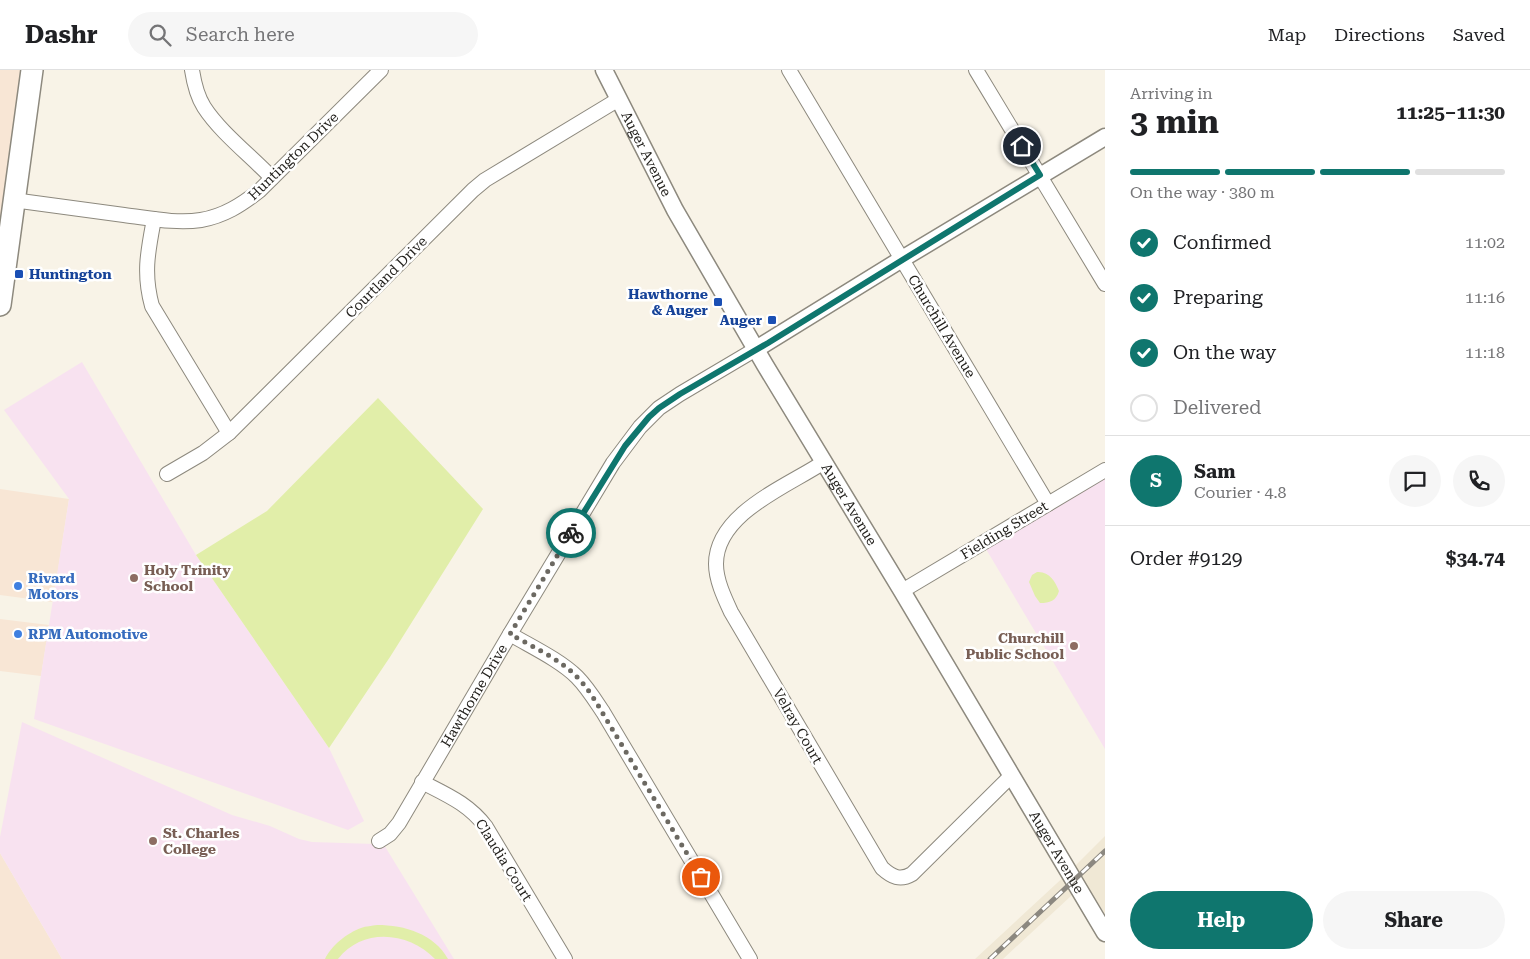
<!DOCTYPE html>
<html lang="en">
<head>
<meta charset="utf-8">
<style>
	:root { --surface:#fff; --page:#f6f6f6; --text:#202124; --muted:#757577; --line:#e0e0e0; --accent:#0f766e }
	body { margin:0; font-family:"Roboto Serif",serif; background:var(--page); color:var(--text); height:100vh; display:flex; flex-direction:column; font-size:19px; white-space:nowrap }
	* { box-sizing:border-box; margin:0 }
	p { font-size:16px; color:var(--muted) }
	.icon { flex:none; width:28px; height:28px; fill:none; stroke:currentColor; stroke-width:2; stroke-linecap:round; stroke-linejoin:round }
	.map { position:relative; flex:1; overflow:hidden }
	.panel { display:flex; flex-direction:column; background:var(--surface); width:425px }
	.panel>* { flex:none }
	.pin { position:absolute; display:grid; place-items:center; width:42px; height:42px; color:#fff; margin:-21px; border:2px solid #fff; border-radius:50%; box-shadow:0 1px 5px #0007 }
	.courier { position:absolute; display:grid; place-items:center; width:50px; height:50px; margin:-25px; border:4px solid #0f766e; border-radius:50%; background:#fff; color:#222; box-shadow:0 1px 6px #0007 }
	.headline em { font-style:normal; font-weight:700 }
	.headline div { display:flex; flex-direction:column-reverse }
	.headline { display:flex; align-items:center; justify-content:space-between; height:85px; padding:0 25px }
	h1 { font-size:32px; font-weight:700; line-height:38px }
	.bar { display:grid; grid-template-columns:repeat(4,1fr); gap:8px 5px; align-content:center; height:60px; padding:0 25px }
	.bar i { height:6px; border-radius:4px; background:var(--line) }
	.bar .on { background:var(--accent) }
	.bar p { grid-column:span 4 }
	.line { display:flex; align-items:center; gap:12px; padding:0 25px; border-top:1px solid var(--line) }
	.line div { flex:1 }
	.round { display:grid; place-items:center; flex:none; width:52px; height:52px; border-radius:26px; background:var(--page) }
	ol { padding:0 25px; list-style:none }
	li { display:flex; align-items:center; gap:15px; height:55px }
	li p { margin-inline-start:auto }
	li .icon { padding:5px; border-radius:50%; background:var(--accent); color:#fff; stroke-width:4 }
	li:last-child { color:var(--muted) }
	li i { width:28px; height:28px; border:2px solid var(--line); border-radius:50% }
	.action { display:flex; gap:10px; margin-top:auto; padding:10px 25px }
	.action a { flex:1; height:58px; border-radius:30px; background:var(--accent); color:#fff; font-size:20px; font-weight:700; line-height:58px; text-align:center }
	.action a+a { background:var(--page); color:var(--text) }
	header { display:flex; align-items:center; gap:30px; box-sizing:border-box; height:70px; padding:0 25px; background:var(--surface); border-bottom:1px solid var(--line) }
	header strong { font-size:24px }
	nav { display:flex; gap:28px; margin-inline-start:auto; font-size:18px }
	.search { width:350px; height:45px; background:var(--page); display:flex; align-items:center; gap:12px; box-sizing:border-box; padding:0 18px; border-radius:28px; color:var(--muted); font-size:19px }
	main { display:flex; flex:1; min-height:0 }
	.map>svg:first-child { display:block }
	.commercial { fill:#f8e6d5 }
	.built { fill:#f0e8d5 }
	.education { fill:#f8e2f0 }
	.green { fill:#e1eea9 }
	.lines { fill:none; stroke-linecap:round; stroke-linejoin:round }
	.minor-casing { stroke:#8d897e; stroke-width:16 }
	.tertiary-casing { stroke:#8d897e; stroke-width:19 }
	.primary-casing { stroke:#8d897e; stroke-width:24 }
	.minor { stroke:#fff; stroke-width:14 }
	.tertiary { stroke:#fff; stroke-width:16 }
	.primary { stroke:#fff; stroke-width:21 }
	.rail-casing { stroke:#8c8880; stroke-width:5 }
	.rail { stroke:#fff; stroke-width:3; stroke-dasharray:9; stroke-linecap:butt }
	.done { stroke:#6c6962; stroke-width:5; stroke-dasharray:0 9 }
	.route { stroke:#0f766e; stroke-width:6 }
	.transit-dot { fill:#1a4fb4; stroke:#fff; stroke-width:2 }
	.education-dot { fill:#8d6e63; stroke:#fff; stroke-width:2 }
	.shop-dot { fill:#3f7fe0; stroke:#fff; stroke-width:2 }
	.labels { text-anchor:middle; stroke-width:5; stroke-linejoin:round; paint-order:stroke }
	.street-label { font-size:14px; fill:#201e1a; stroke:#fff }
	.transit-label { font-size:14px; font-weight:bold; fill:#164399; stroke:#fff; text-anchor:end }
	.education-label { font-size:14px; font-weight:bold; fill:#785e54; stroke:#fff; text-anchor:start }
	.shop-label { font-size:14px; font-weight:bold; fill:#366cbe; stroke:#fff; text-anchor:start }
</style>
</head>
<body>
<header>
<strong>Dashr</strong>
<div class="search"><svg class="icon" aria-label="search" viewBox="0 0 24 24"><circle cx="10" cy="10" r="6"/><path d="M15 15l6 6"/></svg>Search here</div>
<nav><a>Map</a><a>Directions</a><a>Saved</a></nav>
</header>
<main>
<div class="map">
<svg width="1105" height="889" viewBox="0 0 1105 889">
	<rect width="100%" height="100%" fill="#f8f3e7"/>
	<path class="commercial" d="M0,0H31L0,227Z
		M0,419L69,429L53,532L0,525Z
		M0,549L49,555L41,606L0,601Z
		M0,783L62,889H0Z"/>
	<path class="built" d="M1105,766V844L1085,813L1003,889H975L1069,802Z"/>
	<path class="education" d="M82,292L196,485L329,678L364,751L348,760L34,649L69,429L4,340Z
		M1105,399V679L983,474Z
		M22,652L232,745L270,756L299,769L312,772L374,774L381,770L454,889H62L0,783V767Z"/>
	<path class="green" d="M378,328L483,439L390,587L329,678L196,485L267,441Z
		M1037,502C1049,501 1055,511 1059,521C1056,531 1050,533 1040,533L1035,526L1029,512L1032,505Z
		M377,855C405,855 434,864 448,889H435C409,862 363,857 338,889H325C331,876 347,863 361,858C366,856 372,856 377,855Z"/>
	<g class="lines">
		<g class="minor-casing">
			<g id="minor">
				<path d="M192,0C194,13 197,26 204,37C220,62 251,86 272,108"/>
				<path d="M789,0L1048,434"/>
				<path d="M976,0L1105,214"/>
				<path d="M13,130C50,135 87,140 124,145C149,148 176,154 201,150C224,146 241,135 259,121L381,0"/>
				<path d="M154,149C148,181 143,203 152,236L229,363"/>
				<path d="M824,392C788,416 716,443 716,494C716,510 724,527 731,542L882,798C892,807 900,811 912,804L1011,706"/>
				<path d="M167,404L203,383L229,363L473,120L485,110L619,29"/>
				<path d="M902,521L1105,400"/>
				<path d="M510,564C530,576 560,590 577,607C587,617 595,630 603,642L750,889"/>
				<path d="M422,712C447,725 469,734 486,757L565,889"/>
				<path id="s1" d="M379,771L390,764L399,753L510,564L613,393L640,357L659,338L680,324L756,279"/>
			</g>
		</g>
		<g class="tertiary-casing">
			<g id="tertiary">
				<path id="s2" d="M604,0L675,140L765,295L902,521L1105,863"/>
				<path d="M756,279L902,189L1105,67"/>
			</g>
		</g>
		<g class="primary-casing">
			<path id="primary" d="M0,235L32,0"/>
		</g>
		<use href="#minor" class="minor"/>
		<use href="#tertiary" class="tertiary"/>
		<use href="#primary" class="primary"/>
		<g class="rail-casing">
			<path id="rail" d="M990,889L1105,781"/>
		</g>
		<use href="#rail" class="rail"/>
	</g>
	<g class="lines">
		<path class="done" d="M571,463L510,564C531,576 560,589 577,607C587,617 595,630 602,642L701,807"/>
		<path class="route" d="M571,463L625,376L649,347L659,338L680,324L768,273L1040,105L1022,76"/>
	</g>
	<g class="transit-dot">
		<rect x="14" y="199" width="10" height="10" rx="2.5"/>
		<rect x="713" y="227" width="10" height="10" rx="2.5"/>
		<rect x="767" y="245" width="10" height="10" rx="2.5"/>
	</g>
	<g class="education-dot">
		<circle cx="134" cy="508" r="5"/>
		<circle cx="1074" cy="576" r="5"/>
		<circle cx="153" cy="771" r="5"/>
	</g>
	<g class="shop-dot">
		<circle cx="18" cy="516" r="5"/>
		<circle cx="18" cy="564" r="5"/>
	</g>
	<g class="labels">
		<g class="street-label">
			<text dy="5" stroke="none"><textPath href="#s2" startOffset="94">Auger Avenue</textPath></text>
			<text transform="translate(293 86) rotate(-44)" y="5">Huntington Drive</text>
			<text transform="translate(386 207) rotate(-45)" y="5">Courtland Drive</text>
			<text transform="translate(942 256) rotate(59)" y="5">Churchill Avenue</text>
			<text dy="5" stroke="none"><textPath href="#s2" startOffset="499">Auger Avenue</textPath></text>
			<text transform="translate(1004 460) rotate(-31)" y="5">Fielding Street</text>
			<text dy="5" stroke="none"><textPath href="#s1" startOffset="175">Hawthorne Drive</textPath></text>
			<text transform="translate(798 656) rotate(60)" y="5">Velray Court</text>
			<text dy="5" stroke="none"><textPath href="#s2" startOffset="904">Auger Avenue</textPath></text>
			<text transform="translate(504 790) rotate(58)" y="5">Claudia Court</text>
		</g>
		<g class="transit-label">
			<text x="29" y="209" text-anchor="start">Huntington</text>
			<text x="708" y="229">Hawthorne<tspan x="708" dy="16">&amp; Auger</tspan></text>
			<text x="762" y="255">Auger</text>
		</g>
		<g class="education-label">
			<text x="144" y="505">Holy Trinity<tspan x="144" dy="16">School</tspan></text>
			<text x="1064" y="573" text-anchor="end">Churchill<tspan x="1064" dy="16">Public School</tspan></text>
			<text x="163" y="768">St. Charles<tspan x="163" dy="16">College</tspan></text>
		</g>
		<g class="shop-label">
			<text x="28" y="513">Rivard<tspan x="28" dy="16">Motors</tspan></text>
			<text x="28" y="569">RPM Automotive</text>
		</g>
	</g>
</svg>
<div class="pin" style="left:701px;top:807px;background:#ea580c"><svg class="icon" aria-label="bag" viewBox="0 0 24 24"><path d="M5 8h14l-1 12H6zM9 8a3 3 0 0 1 6 0"/></svg></div>
<div class="pin" style="left:1022px;top:76px;background:#1f2937"><svg class="icon" aria-label="home" viewBox="0 0 24 24"><path d="M3 11l9-7 9 7M6 9v11h12V9"/></svg></div>
<div class="courier" style="left:571px;top:463px"><svg class="icon" aria-label="bike" viewBox="0 0 24 24"><circle cx="6" cy="16" r="4"/><circle cx="18" cy="16" r="4"/><path d="M6 16l4-8h5l3 8M10 8l3 8H6M13 5h3"/></svg></div>
</div>
<section class="panel">
<div class="headline"><div><h1>3 min</h1><p>Arriving in</p></div><em>11:25–11:30</em></div>
<div class="bar"><i class="on"></i><i class="on"></i><i class="on"></i><i></i><p>On the way · 380 m</p></div>
<ol>
<li><svg class="icon" aria-label="check" viewBox="0 0 24 24"><path d="M5 12l5 5 9-10"/></svg>Confirmed<p>11:02</p></li>
<li><svg class="icon" aria-label="check" viewBox="0 0 24 24"><path d="M5 12l5 5 9-10"/></svg>Preparing<p>11:16</p></li>
<li><svg class="icon" aria-label="check" viewBox="0 0 24 24"><path d="M5 12l5 5 9-10"/></svg>On the way<p>11:18</p></li>
<li><i></i>Delivered</li>
</ol>
<div class="line" style="height:90px"><b class="round" style="background:var(--accent);color:#fff">S</b><div><b>Sam</b><p>Courier · 4.8</p></div><a class="round"><svg class="icon" aria-label="chat" viewBox="0 0 24 24"><path d="M4 5h16v11H9l-5 4z"/></svg></a><a class="round"><svg class="icon" aria-label="phone" viewBox="0 0 24 24"><path d="M5 4h4l2 5-3 2q2 4 5 5l2-3 5 2v4C11 20 4 13 5 4z"/></svg></a></div>
<div class="line" style="height:65px"><div>Order #9129</div><b>$34.74</b></div>
<div class="action"><a>Help</a><a>Share</a></div>
</section>
</main>
</body>
</html>
